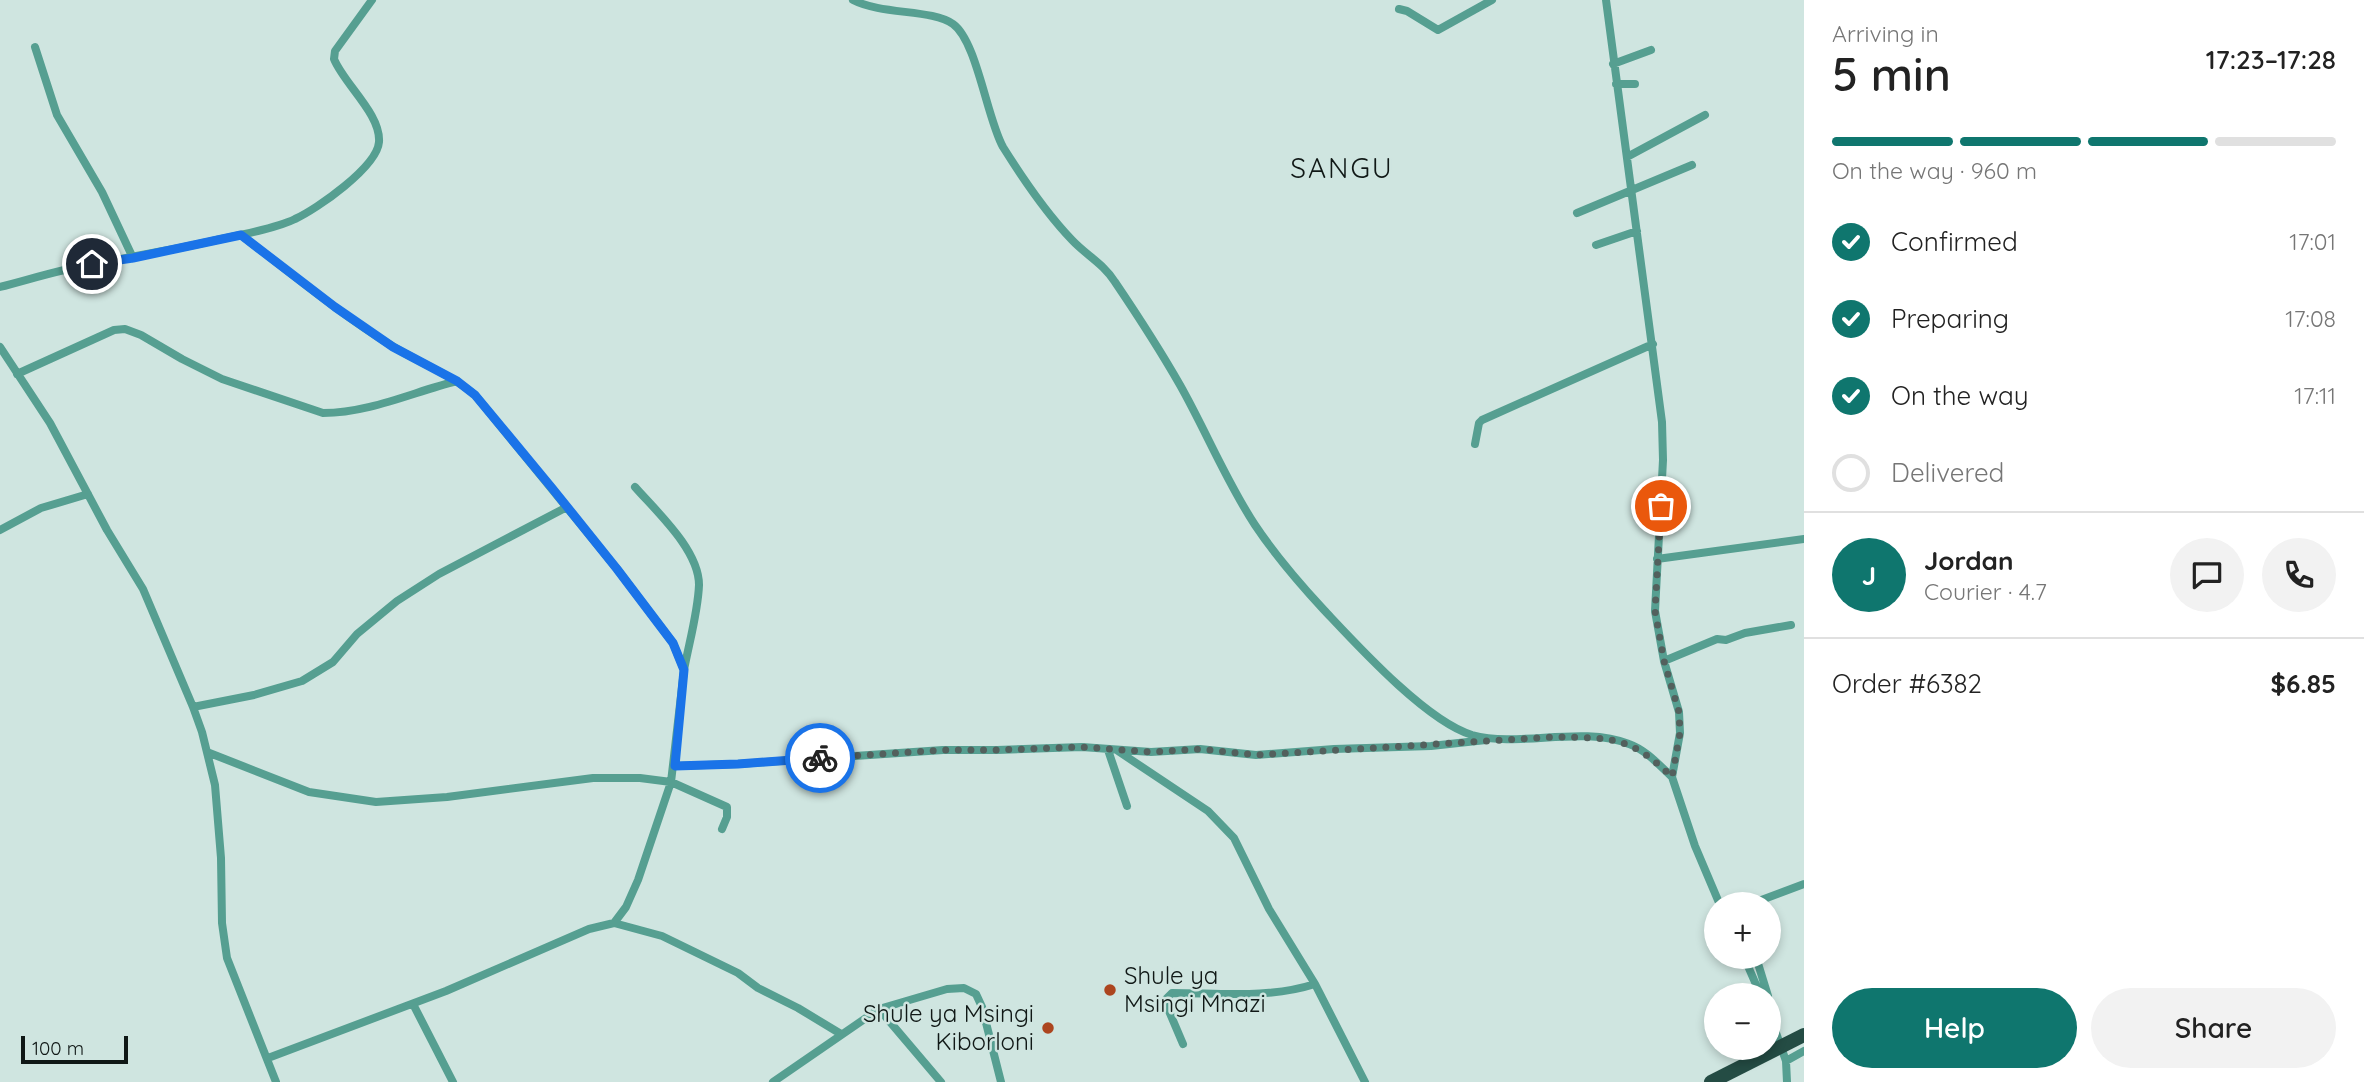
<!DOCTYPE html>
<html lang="en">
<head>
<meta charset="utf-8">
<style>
	:root { --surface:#fff; --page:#f2f2f2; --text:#222; --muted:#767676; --line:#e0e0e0; --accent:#0f766e }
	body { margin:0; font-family:Quicksand,sans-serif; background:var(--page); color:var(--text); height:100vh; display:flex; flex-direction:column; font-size:26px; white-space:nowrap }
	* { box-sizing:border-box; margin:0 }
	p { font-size:23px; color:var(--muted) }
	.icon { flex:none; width:38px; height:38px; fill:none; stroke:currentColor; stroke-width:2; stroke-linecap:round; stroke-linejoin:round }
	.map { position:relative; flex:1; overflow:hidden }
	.side { display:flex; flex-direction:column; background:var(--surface); width:560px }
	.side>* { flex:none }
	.tools { position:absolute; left:1704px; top:892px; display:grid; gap:14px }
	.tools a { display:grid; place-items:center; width:77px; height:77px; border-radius:50%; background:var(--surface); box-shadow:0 4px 10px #0003; font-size:35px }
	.scale { position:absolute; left:21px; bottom:18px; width:107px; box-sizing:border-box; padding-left:7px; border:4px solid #101816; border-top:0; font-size:19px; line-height:24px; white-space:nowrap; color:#101816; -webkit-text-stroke:5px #cfe5e0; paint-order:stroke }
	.pin { position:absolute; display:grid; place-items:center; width:60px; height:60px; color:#fff; margin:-30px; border:4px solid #fff; border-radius:50%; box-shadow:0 2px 7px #0007 }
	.courier { position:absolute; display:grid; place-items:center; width:70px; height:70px; margin:-35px; border:5px solid #1a73e8; border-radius:50%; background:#fff; color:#222; box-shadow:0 2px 9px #0007 }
	.summary em { font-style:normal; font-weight:600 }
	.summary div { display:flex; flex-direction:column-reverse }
	.summary { display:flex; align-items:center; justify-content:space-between; height:119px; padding:0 28px }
	h1 { font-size:46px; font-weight:600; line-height:52px }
	.bar { display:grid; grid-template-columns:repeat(4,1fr); gap:10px 7px; align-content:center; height:84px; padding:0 28px }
	.bar i { height:9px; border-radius:5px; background:var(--line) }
	.bar .selected { background:var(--accent) }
	.bar p { grid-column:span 4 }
	.line { display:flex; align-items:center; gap:18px; padding:0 28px; border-top:2px solid var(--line) }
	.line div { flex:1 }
	.round { display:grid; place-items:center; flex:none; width:74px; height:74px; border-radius:37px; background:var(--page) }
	ol { padding:0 28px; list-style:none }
	li { display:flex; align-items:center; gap:21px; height:77px }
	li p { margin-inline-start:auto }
	li .icon { padding:7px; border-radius:50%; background:var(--accent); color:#fff; stroke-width:4 }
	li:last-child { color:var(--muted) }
	li i { width:38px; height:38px; border:4px solid var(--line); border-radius:50% }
	.primary-button { display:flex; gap:14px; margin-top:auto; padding:14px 28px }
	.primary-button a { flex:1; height:80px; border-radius:42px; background:var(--accent); color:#fff; font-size:28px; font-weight:600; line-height:80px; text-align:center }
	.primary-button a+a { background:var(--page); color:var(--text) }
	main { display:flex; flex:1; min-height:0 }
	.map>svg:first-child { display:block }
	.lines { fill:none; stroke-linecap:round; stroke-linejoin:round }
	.minor { stroke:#569f91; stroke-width:8 }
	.trunk { stroke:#244c44; stroke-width:14 }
	.done { stroke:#53605d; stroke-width:7; stroke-dasharray:0 12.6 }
	.route { stroke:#1a73e8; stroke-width:9 }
	.poi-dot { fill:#ac451f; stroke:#cfe5e0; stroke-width:2.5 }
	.labels { text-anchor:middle; stroke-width:5; stroke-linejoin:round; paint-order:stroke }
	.poi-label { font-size:24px; fill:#101816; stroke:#cfe5e0; text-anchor:start }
	.quarter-label { font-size:28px; letter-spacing:2px; fill:#101816; stroke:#cfe5e0 }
</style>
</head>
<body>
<main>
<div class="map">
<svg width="1804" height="1082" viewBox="0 0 1804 1082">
	<rect width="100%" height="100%" fill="#cfe5e0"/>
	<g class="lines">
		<path class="minor" d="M853,0C882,15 932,9 953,24C977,41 987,119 1003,147C1023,179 1046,213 1072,240C1086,255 1104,264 1115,282C1138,316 1160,350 1180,385C1206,431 1226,481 1255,525C1275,555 1299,583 1324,610C1357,645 1426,721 1472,735C1520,748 1581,725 1629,744C1646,750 1659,765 1672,777
			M1606,0L1662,422L1663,460L1655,611L1664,661L1679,712L1680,733L1672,777L1695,846L1720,905
			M1399,9L1407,11L1438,30L1492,0
			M35,47L57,115L102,192L133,258
			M1613,64L1651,50
			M1616,84H1635
			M1627,157L1705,115
			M1577,213L1692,165
			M241,235C291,273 339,313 392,346C420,363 450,374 475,395L617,569L673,643L684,670L671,782L638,880L626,907L614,923L589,929L446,991L268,1058
			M1596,245L1637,231
			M0,287C31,279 62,269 93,264C130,257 166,251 203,243C228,237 273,230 295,219C317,209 377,167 379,142C381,114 344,84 334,59L335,51L372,0
			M0,347L50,423L107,530L143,589L193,707L202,732L215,785L221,858L222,923L227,958L276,1082
			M17,374L114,330L125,329L141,335L182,359L222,379L323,413C369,413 413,392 457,381
			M1475,444L1479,423L1482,420L1653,344
			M635,487C657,512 699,550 699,585C698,612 689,643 684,670
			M0,530L41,508L88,494
			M1657,559L1804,539
			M1664,661L1717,639L1726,640L1745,633L1791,625
			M193,707L254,695L302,681L333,662L357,634L397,601L439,574L567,507
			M1108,750L1127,806
			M1118,751L1208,811L1234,838L1269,909L1315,984L1365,1082
			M207,752L309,792L376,802L447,797L593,778H640L671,782L727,807V817L722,829
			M675,766L738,764L943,750H997L1082,747L1151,752L1200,749L1256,755L1334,749L1431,746L1486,740
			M1748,905L1804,884
			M614,923L662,936L738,973L758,988L798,1008L841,1034
			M1744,957L1761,996
			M1756,957L1768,996
			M413,1004L453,1082
			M879,1009L941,1082
			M1769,1013L1786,1061L1787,1082
			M1183,1044L1166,1004V999L1172,993C1220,993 1268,999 1315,984
			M1786,1061L1804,1051
			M773,1082L879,1009L947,989L964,988L976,994L982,1007L1001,1082"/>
		<path class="trunk" d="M1711,1082L1804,1035"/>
	</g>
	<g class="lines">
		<path class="done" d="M820,758L943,750H997L1082,747L1151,752L1200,749L1256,755L1554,737C1611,738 1629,735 1672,777L1680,733L1679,712L1664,661L1655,611L1661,506"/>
		<path class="route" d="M92,264L133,258L241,235L335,307L393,347L457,381L475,395L552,488L617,569L673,643L684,670L675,766L738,764L820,758"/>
	</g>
	<g class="poi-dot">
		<circle cx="1110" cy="990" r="7"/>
		<circle cx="1048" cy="1028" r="7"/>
	</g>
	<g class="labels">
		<g class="poi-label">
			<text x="1124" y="984">Shule ya<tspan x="1124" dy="28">Msingi Mnazi</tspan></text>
			<text x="1034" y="1022" text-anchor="end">Shule ya Msingi<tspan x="1034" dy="28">Kiborloni</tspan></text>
		</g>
		<g class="quarter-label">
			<text x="1342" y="178">SANGU</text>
		</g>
	</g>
</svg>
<div class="tools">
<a>+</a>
<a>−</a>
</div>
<div class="scale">100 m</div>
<div class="pin" style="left:1661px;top:506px;background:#ea580c"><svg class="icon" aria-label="bag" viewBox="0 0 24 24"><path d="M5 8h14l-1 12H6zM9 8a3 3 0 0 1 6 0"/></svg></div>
<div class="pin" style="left:92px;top:264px;background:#1f2937"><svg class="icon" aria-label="home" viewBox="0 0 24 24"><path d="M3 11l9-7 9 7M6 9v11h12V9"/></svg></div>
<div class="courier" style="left:820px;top:758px"><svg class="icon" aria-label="bike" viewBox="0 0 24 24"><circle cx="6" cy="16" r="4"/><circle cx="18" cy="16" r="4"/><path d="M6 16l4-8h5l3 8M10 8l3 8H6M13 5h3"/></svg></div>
</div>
<section class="side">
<div class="summary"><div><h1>5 min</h1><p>Arriving in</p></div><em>17:23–17:28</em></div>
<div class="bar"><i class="selected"></i><i class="selected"></i><i class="selected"></i><i></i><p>On the way · 960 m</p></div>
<ol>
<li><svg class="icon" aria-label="check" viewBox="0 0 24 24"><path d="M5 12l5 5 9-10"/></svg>Confirmed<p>17:01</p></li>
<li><svg class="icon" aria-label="check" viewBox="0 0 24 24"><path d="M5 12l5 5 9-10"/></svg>Preparing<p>17:08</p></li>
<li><svg class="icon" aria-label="check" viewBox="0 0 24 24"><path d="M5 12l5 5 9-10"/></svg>On the way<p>17:11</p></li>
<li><i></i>Delivered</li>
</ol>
<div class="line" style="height:126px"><b class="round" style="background:var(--accent);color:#fff">J</b><div><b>Jordan</b><p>Courier · 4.7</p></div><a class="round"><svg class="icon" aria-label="chat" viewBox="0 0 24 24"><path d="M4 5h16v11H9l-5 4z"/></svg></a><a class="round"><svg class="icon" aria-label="phone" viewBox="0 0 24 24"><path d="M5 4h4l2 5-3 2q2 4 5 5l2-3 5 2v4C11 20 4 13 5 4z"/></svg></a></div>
<div class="line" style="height:91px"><div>Order #6382</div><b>$6.85</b></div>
<div class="primary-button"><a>Help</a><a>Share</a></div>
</section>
</main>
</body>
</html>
